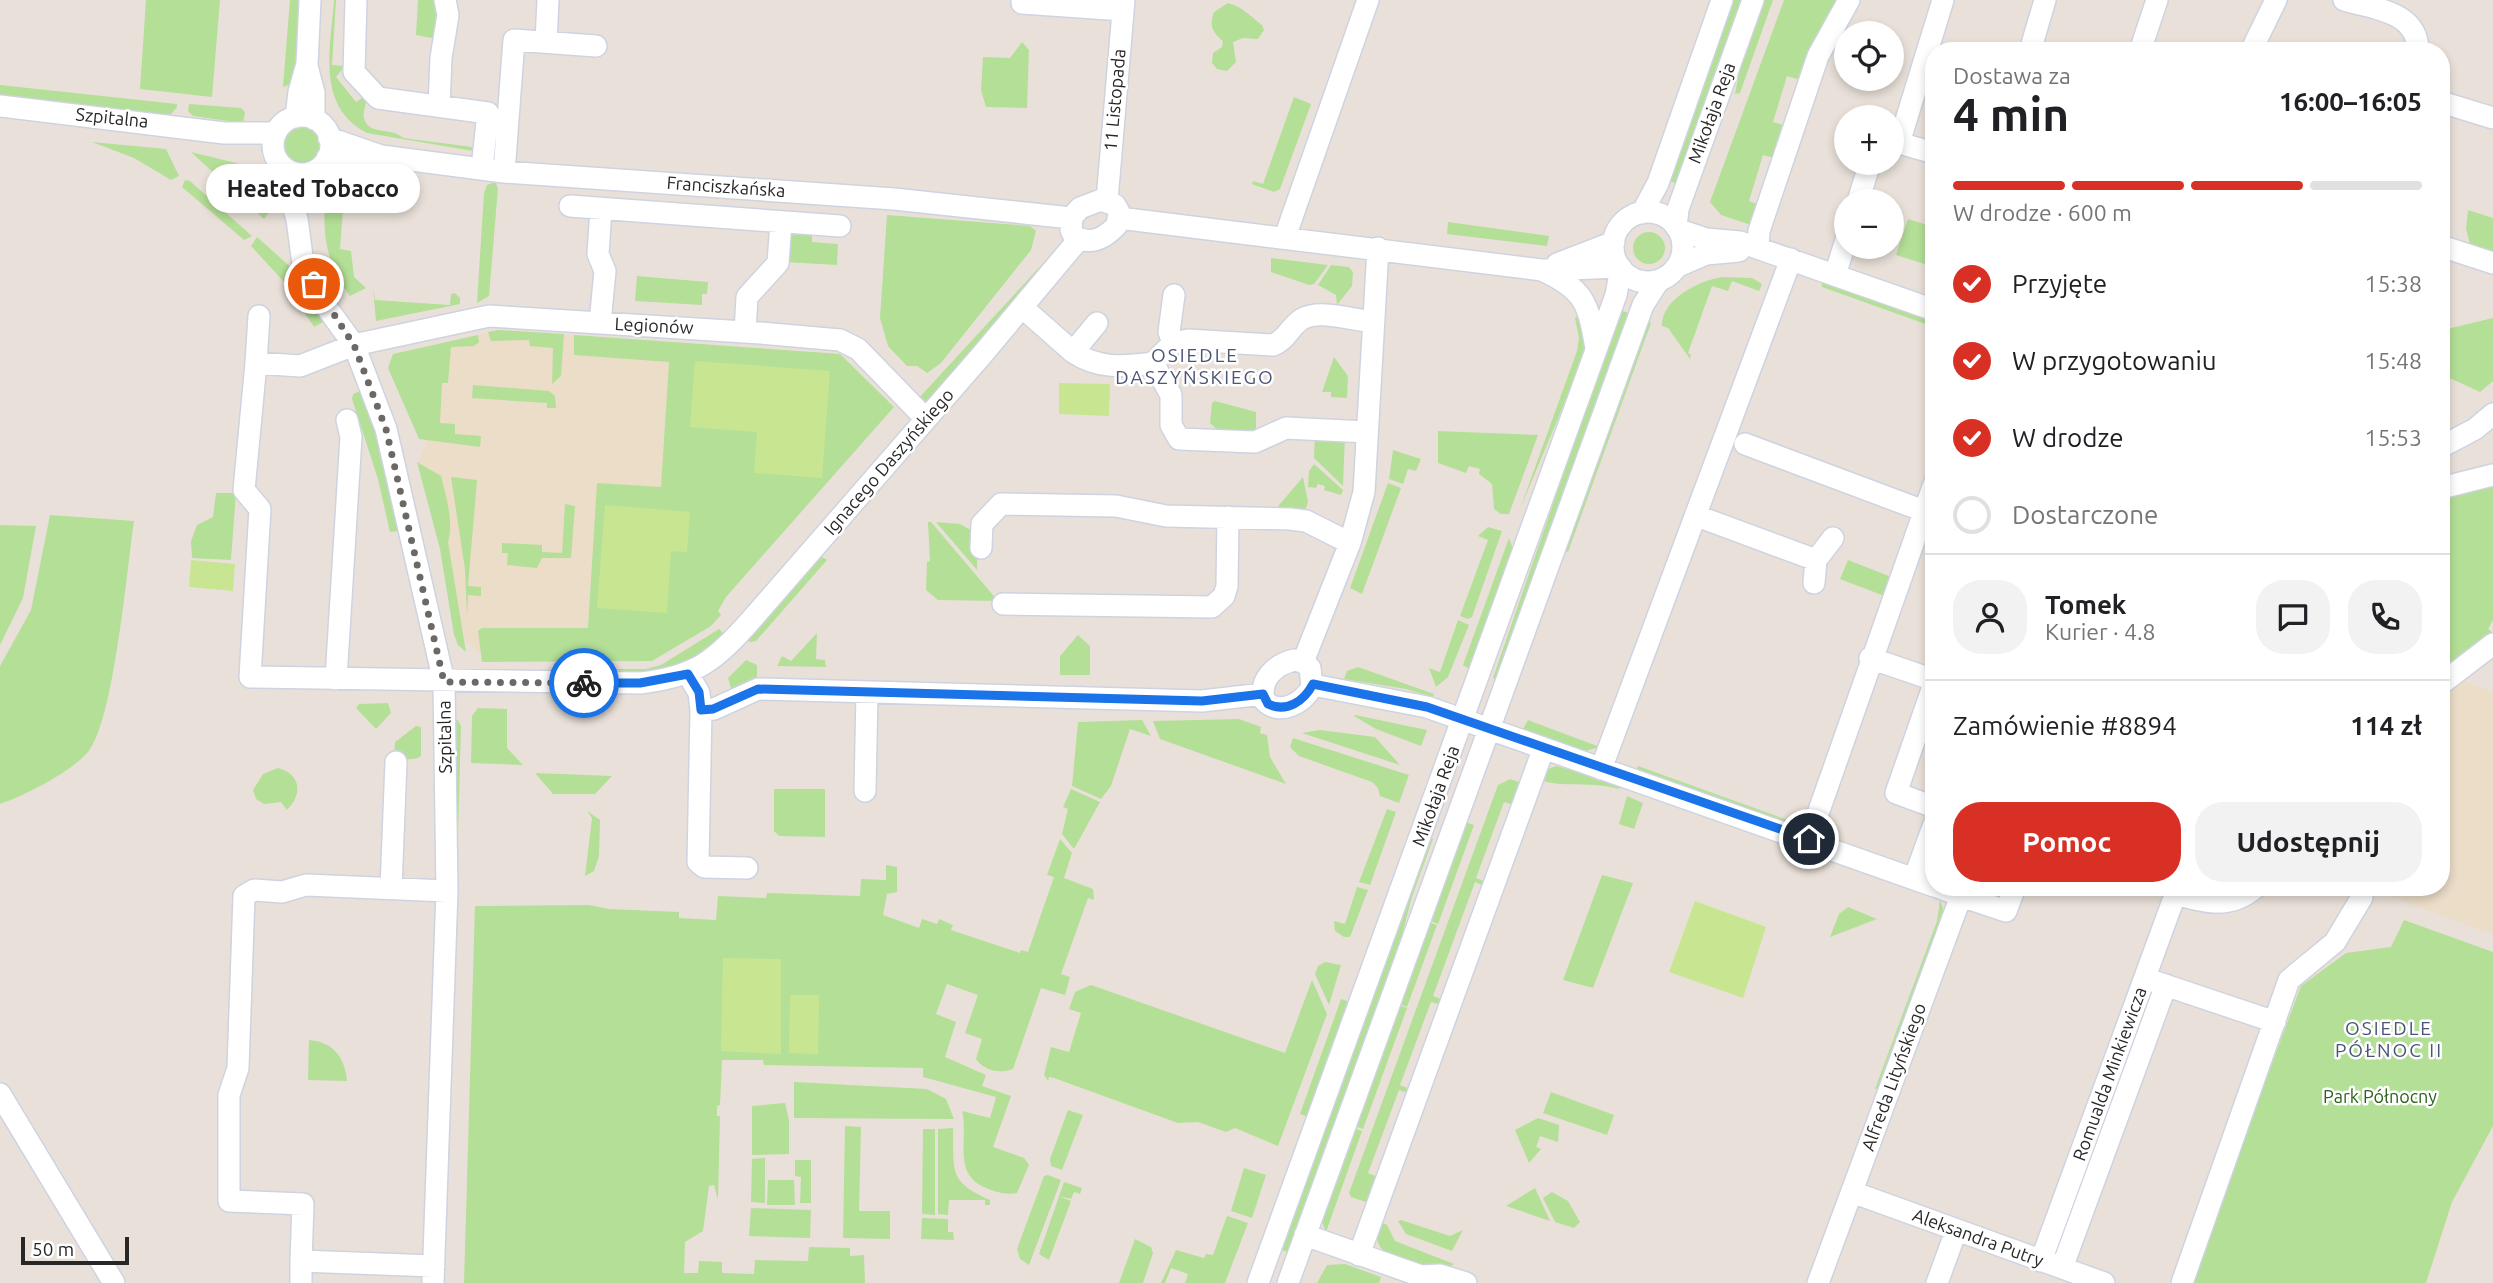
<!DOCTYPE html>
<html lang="pl">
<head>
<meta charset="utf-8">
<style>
	:root { --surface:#fff; --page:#f2f2f2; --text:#202124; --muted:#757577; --line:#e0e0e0; --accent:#d93025 }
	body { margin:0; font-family:Ubuntu,sans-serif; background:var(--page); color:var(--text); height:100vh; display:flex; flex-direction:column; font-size:26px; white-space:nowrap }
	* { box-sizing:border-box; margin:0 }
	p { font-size:23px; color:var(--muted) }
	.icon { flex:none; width:38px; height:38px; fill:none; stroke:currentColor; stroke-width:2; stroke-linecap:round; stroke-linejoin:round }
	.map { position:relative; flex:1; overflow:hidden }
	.drawer { position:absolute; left:1925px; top:42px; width:525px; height:854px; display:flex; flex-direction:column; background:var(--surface); border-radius:28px; box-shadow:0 4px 10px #0003 }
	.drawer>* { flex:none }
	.tools { position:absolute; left:1834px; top:21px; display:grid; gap:14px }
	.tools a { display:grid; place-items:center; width:70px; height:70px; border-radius:50%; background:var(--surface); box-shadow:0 4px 10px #0003; font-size:35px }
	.scale { position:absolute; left:21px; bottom:18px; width:108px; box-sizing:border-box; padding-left:7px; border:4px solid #272727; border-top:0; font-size:19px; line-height:24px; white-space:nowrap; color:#272727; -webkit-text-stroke:5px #fff; paint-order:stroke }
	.pin { position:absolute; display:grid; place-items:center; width:60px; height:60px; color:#fff; margin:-30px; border:4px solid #fff; border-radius:50%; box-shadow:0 2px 7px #0007 }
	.courier { position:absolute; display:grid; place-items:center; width:70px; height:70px; margin:-35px; border:5px solid #1a73e8; border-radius:50%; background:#fff; color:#222; box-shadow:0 2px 9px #0007 }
	.bubble { position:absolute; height:49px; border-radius:24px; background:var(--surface); box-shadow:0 4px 10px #0003; font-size:23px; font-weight:700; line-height:49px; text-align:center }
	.head em { font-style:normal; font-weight:700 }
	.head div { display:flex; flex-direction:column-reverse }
	.head { display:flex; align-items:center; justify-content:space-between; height:119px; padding:0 28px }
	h1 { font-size:46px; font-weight:700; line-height:52px }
	.bar { display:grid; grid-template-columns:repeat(4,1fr); gap:10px 7px; align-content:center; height:84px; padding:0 28px }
	.bar i { height:9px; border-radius:5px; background:var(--line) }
	.bar .active { background:var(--accent) }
	.bar p { grid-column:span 4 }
	.line { display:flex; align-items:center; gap:18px; padding:0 28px; border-top:2px solid var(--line) }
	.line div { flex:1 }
	.round { display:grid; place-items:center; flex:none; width:74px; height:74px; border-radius:28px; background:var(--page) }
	ol { padding:0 28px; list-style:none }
	li { display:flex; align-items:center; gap:21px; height:77px }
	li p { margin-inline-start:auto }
	li .icon { padding:7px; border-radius:50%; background:var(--accent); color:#fff; stroke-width:4 }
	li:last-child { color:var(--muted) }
	li i { width:38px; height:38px; border:4px solid var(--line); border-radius:50% }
	.primary-button { display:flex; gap:14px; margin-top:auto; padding:14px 28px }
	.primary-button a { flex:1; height:80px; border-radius:28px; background:var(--accent); color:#fff; font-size:28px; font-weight:700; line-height:80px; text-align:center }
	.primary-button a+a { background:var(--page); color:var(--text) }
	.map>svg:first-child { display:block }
	.education { fill:#ebddc8 }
	.green { fill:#b4df97 }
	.pitch { fill:#c8e692 }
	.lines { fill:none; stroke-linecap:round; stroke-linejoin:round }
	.minor-casing { stroke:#ced3e0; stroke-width:24 }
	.minor { stroke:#fff; stroke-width:21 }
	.done { stroke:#6b6865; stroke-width:7; stroke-dasharray:0 12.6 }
	.route { stroke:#1a73e8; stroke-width:9 }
	.labels { text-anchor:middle; stroke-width:5; stroke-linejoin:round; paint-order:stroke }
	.street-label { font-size:18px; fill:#272727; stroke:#fff }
	.park-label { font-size:18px; fill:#2e601c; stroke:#fff }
	.neighbourhood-label { font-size:19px; letter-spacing:2px; fill:#4a5475; stroke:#fff }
</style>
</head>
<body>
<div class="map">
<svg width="2493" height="1283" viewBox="0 0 2493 1283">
	<rect width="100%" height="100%" fill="#e9e1d9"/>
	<path class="education" d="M498,330L840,354L718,611L482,655L466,642L418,463L426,443L398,374L409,351Z
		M2460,679L2493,692V935L2367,887H2441V692Z"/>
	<path class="green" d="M146,0H220L212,97L140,89Z
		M290,0H303L294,83L283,87Z
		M334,0H336L332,65L345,66L336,77L356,102L366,95C368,104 362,110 364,118C368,136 393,127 403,138L480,148L479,152L367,133C315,107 331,46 334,0Z
		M418,0H437L443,7L437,39L416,35Z
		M1732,0H1745L1679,185L1668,180Z
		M1763,0H1773L1740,93L1735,94L1741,63Z
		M1784,0H1841L1801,75L1797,79L1787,76L1773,122L1783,125L1786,131L1774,158L1763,155L1749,201L1760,205L1757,227L1721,215L1710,202Z
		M1228,3C1243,7 1250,16 1262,25L1264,30L1258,39L1243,38L1233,42L1236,62L1227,71L1217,69L1212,63L1213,53L1222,47L1223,41C1212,32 1209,25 1214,12Z
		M1022,42L1029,50L1027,108L986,107L981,90L983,57L1010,58Z
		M0,85L177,104V107L171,114L163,115L0,98Z
		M1294,97L1311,104L1280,189L1274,192L1252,184L1253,181L1263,184Z
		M189,104L241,108L245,112L243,123L193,116L188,111Z
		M284 145a18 18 0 1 1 36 0a18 18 0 1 1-36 0Z
		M92,142L166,149L179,176L171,180L134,158Z
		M191,152L248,166L272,198V208L264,219Z
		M356,172V184L345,183L340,249L351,251L354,277L366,288L350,296C327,267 321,232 326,195Z
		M185,180L190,181L252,236L244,240L182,187Z
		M495,182L498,188L489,296L477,303L484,193L487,185Z
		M2468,210L2493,218V255L2471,248L2466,229Z
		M887,215L1030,226L1036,231L1031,250L941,363L927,373L917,366H907L888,346L880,318Z
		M1908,219L1934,227V267L1896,255Z
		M1448,222L1549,236L1547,246L1447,234Z
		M790,231L812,232V242L838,244L837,265L785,262Z
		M1633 248a16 16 0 1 1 32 0a16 16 0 1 1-32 0Z
		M257,237L295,271L325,321L314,327L285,283L251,246Z
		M1058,247L1061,250L933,398L925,402L917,400Z
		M1271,258L1328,265L1314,284L1309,285L1271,272Z
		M1331,265L1349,267L1353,272L1352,286L1337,305L1336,295L1318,285Z
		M637,276L708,282L707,294H702V305L635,301Z
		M1723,277L1752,278L1762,284L1759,291L1732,281L1728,291L1712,286L1688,353L1691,355L1690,359L1668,328L1662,326C1661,299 1700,280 1723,277Z
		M1821,281L1934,321V327L1822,287Z
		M373,288L375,300L450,305L451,294L455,293L460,298V304L376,321Z
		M1620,310L1631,314L1498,680L1493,678Z
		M1582,313L1588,337L1585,354L1520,509L1577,351L1579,338L1575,318Z
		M2493,318V381L2480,392L2441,374L2443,330Z
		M1647,320L1651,323L1568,552L1563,550Z
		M498,330L564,334L561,376L552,384L553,348L530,346L529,340L491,341L488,332Z
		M478,335L479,342L474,346L451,347L448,383H442L440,423L455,424V434L481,436L480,447L419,439L388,368L393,354Z
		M574,335L840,354L894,407L726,597L718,611L721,615L711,626L652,661L482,662L478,631L482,628H588L597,483L661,487L669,362L574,355Z
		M1334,357L1348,376L1347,398L1331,397V392H1322Z
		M473,385L549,391L555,396L556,408H547V403L472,398Z
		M362,390L372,416L402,525L398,531L390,532L378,479L352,399L353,394Z
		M1215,401L1256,412V430L1252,434L1220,432L1210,423L1212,403Z
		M1438,431L1538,435L1509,514H1501L1494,509L1492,484L1479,474L1480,469L1469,466L1466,473L1438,463Z
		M1315,433L1345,436L1343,486L1314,458Z
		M1393,450L1421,459L1416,471L1408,469L1403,484L1389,479Z
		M417,462L441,476C446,496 454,522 448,542L466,652L458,645L454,635L440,549Z
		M1314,464L1343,490L1341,495L1324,490L1325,486L1318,484L1316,488L1308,487L1309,471Z
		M451,477L477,480L468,586L481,587V596L468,595L467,617L465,569Z
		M1303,477L1308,502L1305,511H1274Z
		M1388,483L1401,488L1362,594L1350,588Z
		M2493,483V620L2488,629L2493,633V638L2441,680V497Z
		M216,493H236L231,560L192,558L191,541L197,525L213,517Z
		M565,504L575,506L571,558H542L537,568L507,565L508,553H502V543L542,545V552L562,553Z
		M50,515L134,521C127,568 114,721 88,752C71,772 24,796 0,804V666L31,610Z
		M928,522H931L998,601L938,600L926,590L927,562L930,561Z
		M936,522L960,524L978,534L977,570Z
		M0,525L36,526L23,598L0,645Z
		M1488,527L1502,531L1472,617L1468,619L1460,616L1488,540L1478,536Z
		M1509,538L1513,549L1471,670L1463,665Z
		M822,557L827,560L756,641L750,642L744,637L814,558Z
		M1848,560L1894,578L1887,597L1840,579Z
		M1458,620L1469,625L1448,677L1436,687L1429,668L1440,672Z
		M719,629L726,636C685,666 666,683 613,669H646L661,665Z
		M817,633L816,659L825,660L826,667L777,666L782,656L791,661Z
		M1078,635L1090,646V675H1060V656Z
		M746,660L757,665V680L732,691L728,678Z
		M1358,667L1434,694L1433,697L1406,689L1344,679L1347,671Z
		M388,703L391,713L376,729L356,708L359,704Z
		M478,708L507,709V748L523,765L471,763L472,716Z
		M1354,716L1355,715L1427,730L1421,746L1376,729Z
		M1239,719L1261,727L1260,733L1267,735L1270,757L1286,784L1160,739L1153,721Z
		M452,720H458L461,726L457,876Z
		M1142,720L1151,736L1130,729L1111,786L1101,799L1072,786L1078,722Z
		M1528,720L1533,722L1600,747L1585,751L1523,729Z
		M416,726L421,727V756C415,761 400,760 394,755L395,742Z
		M1320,730L1375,737L1400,765L1302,733Z
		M1293,738L1409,775L1399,803L1380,796L1378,788L1372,782L1299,756L1290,747Z
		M1556,766L1622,784L1619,789C1594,781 1559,788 1540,780L1545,770Z
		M1638,766L1807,827L1800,830L1636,770Z
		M278,768C301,774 303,794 287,810L281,802L264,804L256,799L253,790L263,774Z
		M535,773L612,776L595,794H553Z
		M1510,779L1522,783L1514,805L1504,802L1476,878L1486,882L1485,886L1475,882L1433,996L1444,1000L1442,1005L1431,1002L1400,1085L1410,1089L1408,1093L1399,1090L1368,1173L1378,1177L1369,1203L1351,1197L1349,1193L1498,785Z
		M774,789H825V837L779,836L774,831Z
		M1071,789L1100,802L1074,849L1062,834L1068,809L1063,807Z
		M1627,796L1643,803L1634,829L1619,824Z
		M1387,809L1396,812L1370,885L1359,882Z
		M587,811L600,820L599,856L594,871L585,876L592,818Z
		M1465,822L1474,825L1438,924L1429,920Z
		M1430,835L1433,839L1412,897L1393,969L1290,1253L1279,1249Z
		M1060,839L1072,853L1064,878L1093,889L1094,900L1088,898L1061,974L1070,977L1065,995L1041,988L1013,1069C1000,1074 984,1071 976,1059L982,1039L965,1033L978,995L947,984L936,1014L956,1022L945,1057L986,1075L982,1086L1011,1096L993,1147L1024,1158L1029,1165L1017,1193C1005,1195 995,1192 984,1187C952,1173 969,1138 962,1111L990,1118L996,1097L923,1077V1068L764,1065L763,1060H722L720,1105L717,1106V1116H720L718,1200L714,1185L709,1186L703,1231L685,1242L684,1273H698L699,1261L722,1262V1273L754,1274L755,1260L808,1261L809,1247L850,1248V1256L864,1255L865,1283H464L475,906L589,905L609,909L679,912V918L716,920L718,896L766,898L767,893L860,896L861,879L886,880V865L897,867V892L887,894L883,915L919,928L922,919L937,924L939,919L953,925L951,930L1020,953L1021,950L1028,952L1054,877L1047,875Z
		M1602,875L1633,883L1593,988L1563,980Z
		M1357,887L1368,890L1350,937H1344L1335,931L1334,921L1345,924Z
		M1940,900L1945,914L1881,1088L1875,1089L1937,921Z
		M1848,907L1877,919L1830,937L1839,914Z
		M2404,920L2493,952V1126L2452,1202L2426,1283H2190L2301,986L2346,953L2391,947Z
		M1428,922L1437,925L1407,1007L1399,1004Z
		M1325,962L1341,965L1329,1005L1315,974L1318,966Z
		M1312,980L1327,1014L1278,1146L1235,1128L1226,1132L1198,1122L1178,1123L1054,1078L1049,1077L1048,1081L1044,1075L1051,1047L1069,1052L1081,1013L1069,1009L1075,992L1091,985L1285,1053Z
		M1341,999L1350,1002L1308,1117L1300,1114Z
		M1398,1005L1407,1008L1363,1129L1354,1126Z
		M309,1040C333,1042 345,1057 347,1081L308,1080Z
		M794,1082L927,1089L946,1099L954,1119L794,1118Z
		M1551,1092L1614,1115L1607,1135L1543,1113Z
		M785,1103L789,1120V1154L752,1155V1106Z
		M1068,1110L1083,1115L1062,1170L1051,1166L1050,1159Z
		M1538,1118L1559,1125L1558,1142L1540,1136L1536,1147L1541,1149L1529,1163L1515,1130Z
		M845,1126L861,1127L859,1211H890V1239L843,1238Z
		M953,1128C954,1172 948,1181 990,1200V1205H985V1200H949L948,1215L938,1214V1129Z
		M1353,1128L1362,1131L1326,1232L1321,1219Z
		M923,1129H935V1215L922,1214Z
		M765,1158V1203L751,1202L752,1159Z
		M795,1160H811V1203H800L801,1177L795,1176Z
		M1244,1168L1266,1175L1252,1218L1231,1211Z
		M1048,1175L1061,1180L1029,1265L1020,1259L1017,1249L1044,1176Z
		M768,1180H794L795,1205H767Z
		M1064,1182L1082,1188L1080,1194L1074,1192L1071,1199L1063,1197H1061L1071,1201L1049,1260L1039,1254Z
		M1535,1188L1550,1221L1506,1206Z
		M1552,1192L1568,1201L1580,1222L1574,1228L1555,1222L1543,1198Z
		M751,1208L811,1210L810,1238L749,1236Z
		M1227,1216L1248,1223L1225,1283H1185L1188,1274L1171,1268L1165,1283H1161L1176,1250L1204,1258L1206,1254L1213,1255Z
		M922,1218L948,1219V1232H953L954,1240L921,1239Z
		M1401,1220L1450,1236L1463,1230L1452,1251L1406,1234L1398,1221Z
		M1378,1221L1387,1225L1395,1241L1454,1264L1446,1269C1416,1260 1367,1266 1378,1221Z
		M1135,1239L1151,1247L1153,1253L1143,1283H1119Z
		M1345,1264L1381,1277L1379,1283H1317L1327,1265Z"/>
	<path class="pitch" d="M695,361L830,371L822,478L754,473L757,432L690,427Z
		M1059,383L1110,384L1109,416L1059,414Z
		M605,505L690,512L687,552L671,551L667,613L597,608Z
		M191,560L235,564L233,591L189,587Z
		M1695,901L1766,927L1743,998L1669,972Z
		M723,958L781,959V1054L721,1051Z
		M790,995H819L818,1054L789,1053Z"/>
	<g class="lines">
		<g class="minor-casing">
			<path id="minor" d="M356,0L354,72L378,98L488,113L482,168
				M1022,0V3L1123,10
				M2344,0C2374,9 2418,11 2418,51
				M546,42L548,0
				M2030,51L2045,0
				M2140,51L2157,0
				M2251,51L2276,0
				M307,66L314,93V119
				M2441,102L2493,118
				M0,106L224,133H276
				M439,106L441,58L448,15L445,0
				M273 145a29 29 0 1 1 58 0a29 29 0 1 1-58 0Z
				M296,117L299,92L307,64L310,0
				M329,138L381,156L504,172L894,199L1071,218
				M1899,143L1943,0
				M1892,146L1899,143L1934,153
				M327,158L353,160L379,157
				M289,171L290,197L297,219L303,264L325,305L354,345L386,429L444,682L447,891L433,1283
				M504,172L514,40L596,46
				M1101,200L1115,205L1119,212L1117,225C1105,238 1091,246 1074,236L1071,230L1072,217L1080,208Z
				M1107,200L1124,0
				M1858,201L1870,163
				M570,206L840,226
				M1613 247a35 35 0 1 1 70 0a35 35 0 1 1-70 0Z
				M1642,213L1658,183L1722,0
				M1119,218L1542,270L1620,267
				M1676,227L1678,209L1753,0
				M1679,230L1706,239L1740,242L1934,310
				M1285,237L1368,0
				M2441,246L2493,263
				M1758,248L1759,231L1818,56L1849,0
				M1557,264L1614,242
				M1678,266L1706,254L1739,251
				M1544,271C1586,291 1588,304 1596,348
				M1835,275L1846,240
				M1023,308L1073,352L1097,323
				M600,323L605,271L598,254L601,209
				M745,332L747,297L778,263L781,222
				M1173,343L1169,332L1174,295
				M1073,352C1098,369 1123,367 1153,363
				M256,363L259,316
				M926,419L858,349L840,340L761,333L489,316L354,345L300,366L256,363L244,490L260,509L250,677L640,683C696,677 716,660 752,619L981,356L1079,239
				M1367,432L1286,428L1255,442L1179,439L1171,425V395L1153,363L1173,343L1188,340L1273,345C1287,340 1290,326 1302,319C1320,309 1353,320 1373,322
				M1745,444L1924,511
				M2441,447L2475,429L2493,414
				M2441,488L2493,475
				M1697,516L1816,560L1814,583
				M981,548L982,524L1001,504L1116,506L1166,516L1290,519L1306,521L1350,543
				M1816,560L1833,538
				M1003,604L1212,607L1224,596L1227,586L1228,517
				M1870,658L1934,680
				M1294,660L1303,662L1310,668L1312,687C1303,703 1279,717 1264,700C1259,679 1275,665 1294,660Z
				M1303,662L1350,543L1364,492L1378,248
				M688,674L699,693L701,710L714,709L758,689L1202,701L1263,694
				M336,679L351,437L347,420
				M1934,684L1896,793L1934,807
				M2441,684L2493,644
				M1313,685L1427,707L1934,886
				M701,710L698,862L704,867L747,868
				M1601,769L1791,259
				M865,791L867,692
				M1809,839L1934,484
				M1914,879L1934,824
				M391,888L396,762
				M2176,894C2205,903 2231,909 2256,887
				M1961,896L2006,911L2015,887
				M2153,981L2275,1022
				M0,1094L114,1283
				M1852,1192L2104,1283
				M1305,1235L1421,1276L1440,1275L1466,1283
				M1359,1255L1543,750
				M2041,1261L2178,887
				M434,1266L301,1261L303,1204L229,1201V1095L238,1068L244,896L254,890L282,892L306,885L447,891
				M2062,1268L2166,985
				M301,1283V1261
				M1258,1283L1616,295L1621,268
				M1288,1283L1643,305L1659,280
				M1818,1283L1961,896L1938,887
				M1937,1283L1956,1231
				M2182,1283L2289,980L2335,942L2362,897"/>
		</g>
		<use href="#minor" class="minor"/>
	</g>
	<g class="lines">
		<path class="done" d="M314,284L354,345L386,429L444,682L584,683"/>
		<path class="route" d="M584,683H640L688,674L699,692L701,710L713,709L758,689L1202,701L1263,694L1268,704C1287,713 1304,701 1313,684L1427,707L1809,839"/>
	</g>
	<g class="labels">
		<g class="street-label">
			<text transform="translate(1115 100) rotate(-85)" y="6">11 Listopada</text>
			<text transform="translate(1712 113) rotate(-70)" y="6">Mikołaja Reja</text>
			<text transform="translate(112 118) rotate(6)" y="6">Szpitalna</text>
			<text transform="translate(726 187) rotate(4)" y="6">Franciszkańska</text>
			<text transform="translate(654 326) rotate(3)" y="6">Legionów</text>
			<text transform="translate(889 462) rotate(-49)" y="6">Ignacego Daszyńskiego</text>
			<text transform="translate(445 737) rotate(-91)" y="6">Szpitalna</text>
			<text transform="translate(1436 796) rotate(-70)" y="6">Mikołaja Reja</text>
			<text transform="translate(2110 1074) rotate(-70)" y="6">Romualda Minkiewicza</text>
			<text transform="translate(1894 1077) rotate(-70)" y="6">Alfreda Lityńskiego</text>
			<text transform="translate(1978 1238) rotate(20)" y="6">Aleksandra Putry</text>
		</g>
		<g class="park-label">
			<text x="2380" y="1103">Park Północny</text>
		</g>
		<g class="neighbourhood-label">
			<text x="1195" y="362">OSIEDLE<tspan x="1195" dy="22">DASZYŃSKIEGO</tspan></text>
			<text x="2389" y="1035">OSIEDLE<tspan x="2389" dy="22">PÓŁNOC II</tspan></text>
		</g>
	</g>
</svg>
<div class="tools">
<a><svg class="icon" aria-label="locate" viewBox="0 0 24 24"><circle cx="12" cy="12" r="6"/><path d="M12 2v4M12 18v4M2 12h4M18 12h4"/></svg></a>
<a>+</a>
<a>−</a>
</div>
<div class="scale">50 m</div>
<div class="pin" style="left:314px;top:284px;background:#ea580c"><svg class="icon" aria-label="bag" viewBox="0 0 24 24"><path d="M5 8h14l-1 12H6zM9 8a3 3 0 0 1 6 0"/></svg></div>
<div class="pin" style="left:1809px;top:839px;background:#1f2937"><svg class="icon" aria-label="home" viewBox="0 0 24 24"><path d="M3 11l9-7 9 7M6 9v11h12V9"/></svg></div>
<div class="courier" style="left:584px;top:683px"><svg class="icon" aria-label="bike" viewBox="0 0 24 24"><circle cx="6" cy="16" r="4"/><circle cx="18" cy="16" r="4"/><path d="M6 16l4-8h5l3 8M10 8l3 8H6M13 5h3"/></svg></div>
<div class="bubble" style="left:206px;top:164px;width:214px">Heated Tobacco</div>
<section class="drawer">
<div class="head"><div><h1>4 min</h1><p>Dostawa za</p></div><em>16:00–16:05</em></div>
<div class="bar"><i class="active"></i><i class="active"></i><i class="active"></i><i></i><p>W drodze · 600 m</p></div>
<ol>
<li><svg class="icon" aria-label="check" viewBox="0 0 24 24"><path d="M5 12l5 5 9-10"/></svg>Przyjęte<p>15:38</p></li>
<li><svg class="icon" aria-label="check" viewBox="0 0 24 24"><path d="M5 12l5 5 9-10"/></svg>W przygotowaniu<p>15:48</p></li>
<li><svg class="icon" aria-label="check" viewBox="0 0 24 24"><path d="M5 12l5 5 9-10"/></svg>W drodze<p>15:53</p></li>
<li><i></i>Dostarczone</li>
</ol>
<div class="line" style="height:126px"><a class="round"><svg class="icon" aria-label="person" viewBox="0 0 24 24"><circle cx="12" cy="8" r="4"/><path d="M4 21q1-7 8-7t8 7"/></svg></a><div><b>Tomek</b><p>Kurier · 4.8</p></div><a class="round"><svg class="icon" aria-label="chat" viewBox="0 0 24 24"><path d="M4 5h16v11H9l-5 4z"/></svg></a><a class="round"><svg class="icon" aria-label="phone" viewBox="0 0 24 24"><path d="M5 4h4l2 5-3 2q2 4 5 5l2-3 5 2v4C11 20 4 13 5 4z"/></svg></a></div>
<div class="line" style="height:91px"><div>Zamówienie #8894</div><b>114 zł</b></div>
<div class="primary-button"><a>Pomoc</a><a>Udostępnij</a></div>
</section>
</div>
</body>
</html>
